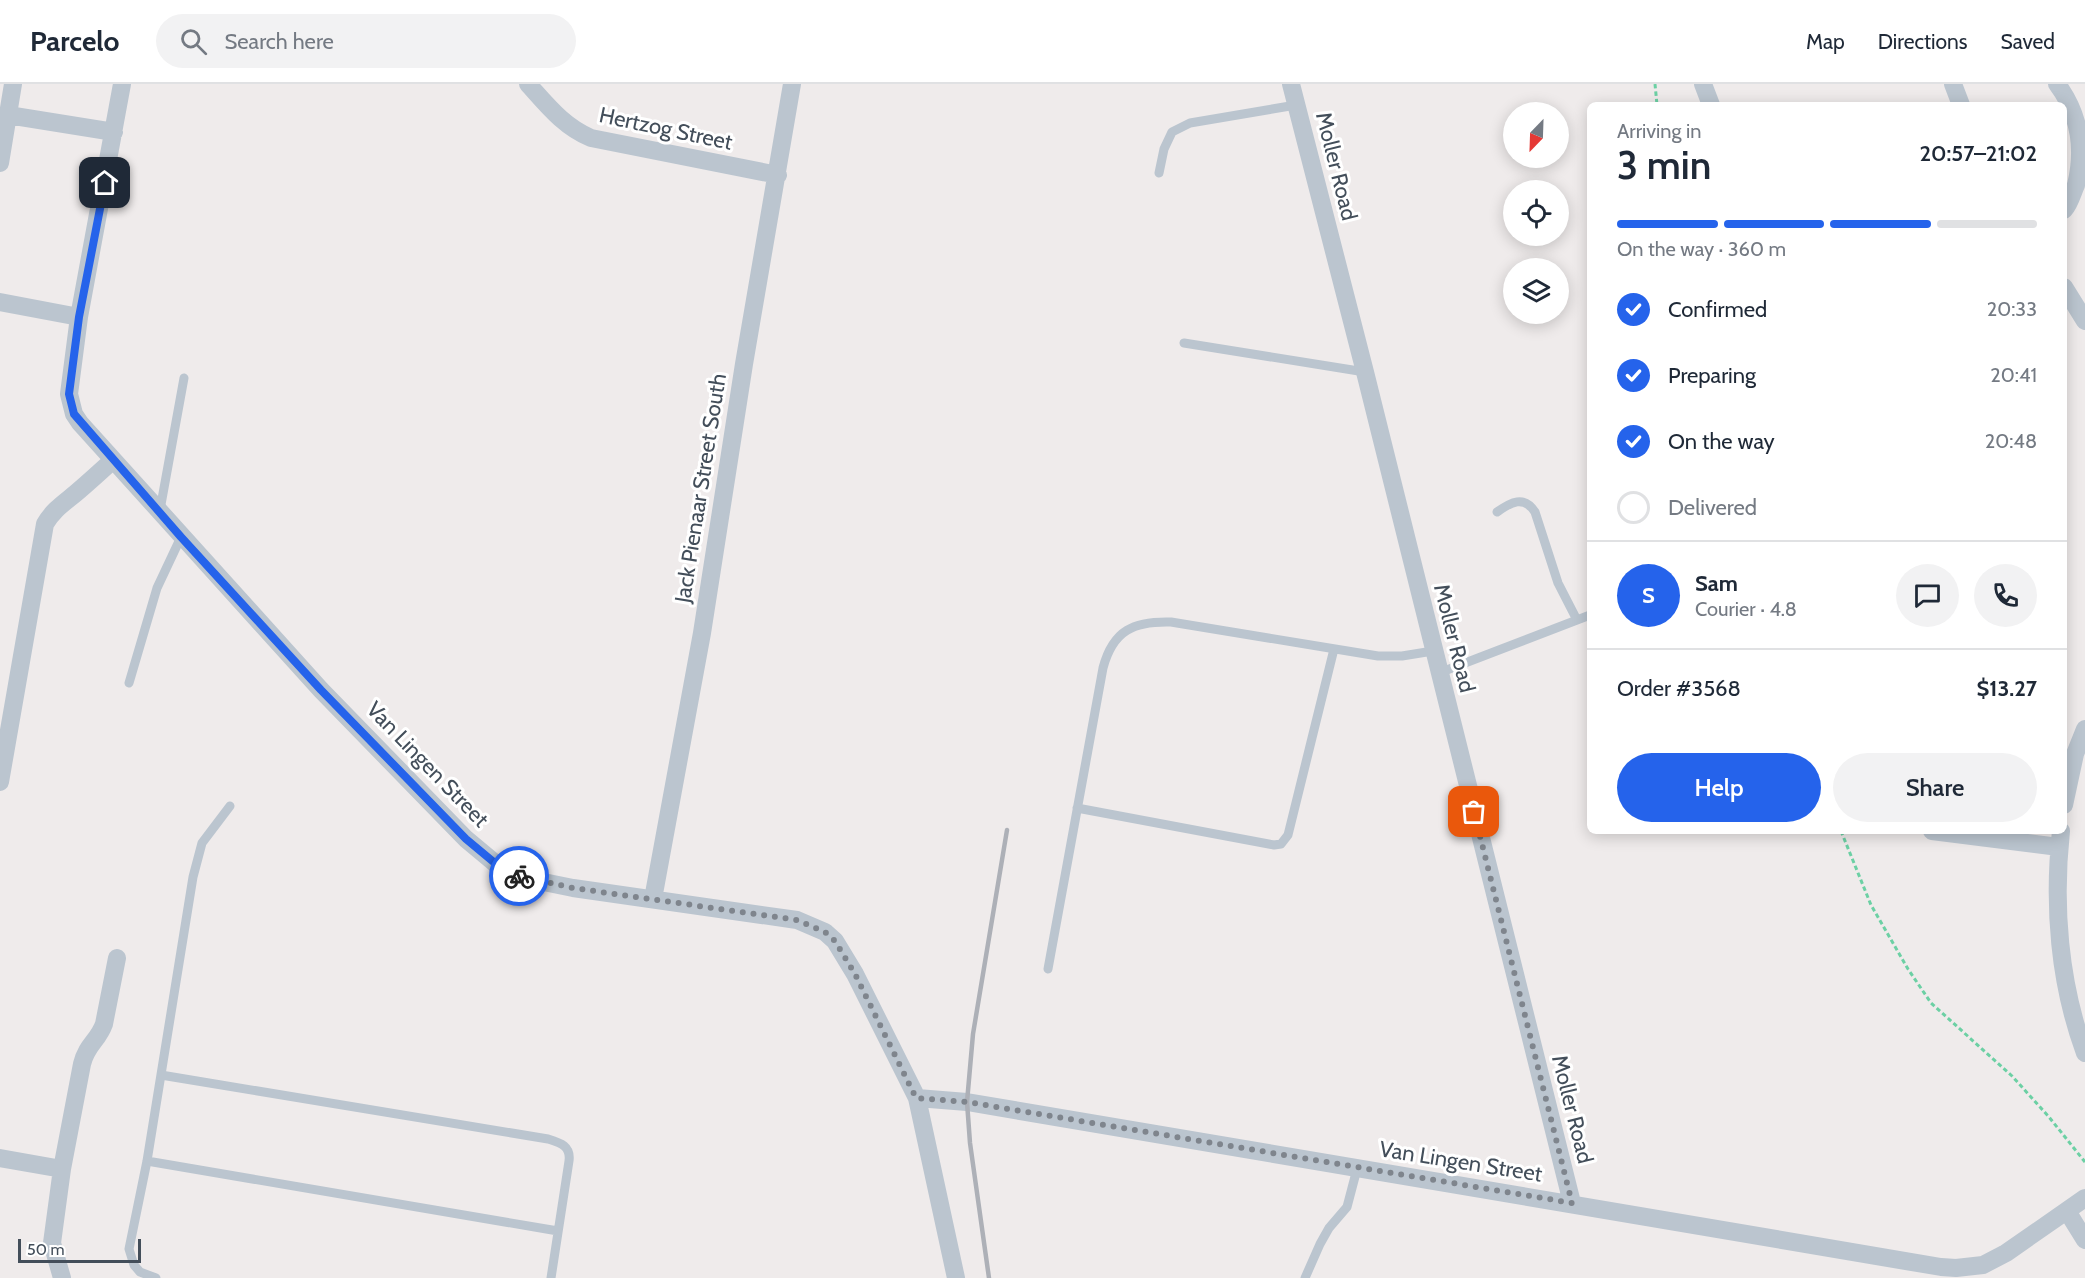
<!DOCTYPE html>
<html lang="en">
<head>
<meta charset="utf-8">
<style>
	:root { --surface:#fff; --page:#f2f2f3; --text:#1f2937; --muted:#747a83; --line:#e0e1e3; --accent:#2563eb }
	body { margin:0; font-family:Cabin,sans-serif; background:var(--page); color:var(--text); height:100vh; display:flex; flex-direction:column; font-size:22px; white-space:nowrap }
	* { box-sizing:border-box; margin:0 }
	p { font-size:20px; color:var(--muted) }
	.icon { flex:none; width:33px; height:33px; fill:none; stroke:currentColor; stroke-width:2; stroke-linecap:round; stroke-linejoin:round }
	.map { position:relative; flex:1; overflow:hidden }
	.sheet { position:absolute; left:1587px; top:18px; width:480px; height:732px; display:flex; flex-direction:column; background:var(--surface); border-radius:9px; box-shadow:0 3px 15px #0003 }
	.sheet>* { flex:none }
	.needle { width:39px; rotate:203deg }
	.controls { position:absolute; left:1503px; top:18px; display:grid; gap:12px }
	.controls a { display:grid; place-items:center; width:66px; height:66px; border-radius:50%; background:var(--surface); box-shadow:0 3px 15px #0003; font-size:30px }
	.scale { position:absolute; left:18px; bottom:15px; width:123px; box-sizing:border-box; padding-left:6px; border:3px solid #434e5a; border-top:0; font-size:16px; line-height:21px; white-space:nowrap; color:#434e5a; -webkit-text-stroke:4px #fff; paint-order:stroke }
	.pin { position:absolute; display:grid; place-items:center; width:51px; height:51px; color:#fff; margin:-26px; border-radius:12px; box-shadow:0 3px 9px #0006 }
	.courier { position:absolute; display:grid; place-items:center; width:60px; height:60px; margin:-30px; border:4px solid #2563eb; border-radius:50%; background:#fff; color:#222; box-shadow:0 2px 8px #0007 }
	.overview em { font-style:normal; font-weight:600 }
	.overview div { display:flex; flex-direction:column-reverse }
	.overview { display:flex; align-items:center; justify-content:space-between; height:102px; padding:0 30px }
	h1 { font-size:39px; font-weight:600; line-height:45px }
	.bar { display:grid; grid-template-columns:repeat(4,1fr); gap:9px 6px; align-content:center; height:72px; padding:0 30px }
	.bar i { height:8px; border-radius:4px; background:var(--line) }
	.bar .current { background:var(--accent) }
	.bar p { grid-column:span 4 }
	.line { display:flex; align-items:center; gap:15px; padding:0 30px; border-top:2px solid var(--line) }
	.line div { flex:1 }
	.round { display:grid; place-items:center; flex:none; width:63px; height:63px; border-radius:32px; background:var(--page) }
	ol { padding:0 30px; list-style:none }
	li { display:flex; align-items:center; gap:18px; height:66px }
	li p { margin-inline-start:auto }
	li .icon { padding:6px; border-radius:50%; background:var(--accent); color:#fff; stroke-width:4 }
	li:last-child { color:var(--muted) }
	li i { width:33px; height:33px; border:3px solid var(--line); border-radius:50% }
	.action { display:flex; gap:12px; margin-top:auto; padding:12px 30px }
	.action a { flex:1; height:69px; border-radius:36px; background:var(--accent); color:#fff; font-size:24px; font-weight:600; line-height:69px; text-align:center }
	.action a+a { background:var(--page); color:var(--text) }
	header { display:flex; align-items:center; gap:36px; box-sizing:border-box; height:84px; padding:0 30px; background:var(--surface); border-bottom:2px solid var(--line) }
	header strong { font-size:28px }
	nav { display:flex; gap:33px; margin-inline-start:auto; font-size:21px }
	.search { width:420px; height:54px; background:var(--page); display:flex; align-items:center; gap:15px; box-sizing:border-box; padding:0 21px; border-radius:33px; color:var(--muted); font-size:22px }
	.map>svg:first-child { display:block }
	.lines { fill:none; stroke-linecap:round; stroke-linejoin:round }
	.path { stroke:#6cd0a4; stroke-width:3; stroke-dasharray:4.5 3; stroke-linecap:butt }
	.lane { stroke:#bbc5cf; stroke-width:9 }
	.street { stroke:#bbc5cf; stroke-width:18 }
	.rail { stroke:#adb0b7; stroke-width:4.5 }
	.done { stroke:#7f858d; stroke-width:6; stroke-dasharray:0 10.8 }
	.route { stroke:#2563eb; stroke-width:8 }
	.labels { text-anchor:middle; stroke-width:6; stroke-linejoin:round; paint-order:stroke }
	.street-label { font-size:22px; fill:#434e5a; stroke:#fff }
</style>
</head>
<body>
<header>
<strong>Parcelo</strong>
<div class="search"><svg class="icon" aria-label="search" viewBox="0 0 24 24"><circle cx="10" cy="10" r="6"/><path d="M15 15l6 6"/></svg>Search here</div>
<nav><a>Map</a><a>Directions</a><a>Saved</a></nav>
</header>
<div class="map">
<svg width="2085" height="1194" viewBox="0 0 2085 1194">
	<rect width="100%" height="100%" fill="#efebeb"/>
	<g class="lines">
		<path class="path" d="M1655,0L1657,21
			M1841,747L1871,821L1908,885L1931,919L2012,992L2049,1033L2085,1078"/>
		<path class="lane" d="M1159,89L1164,65L1172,48L1190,39L1296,21
			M1184,259L1365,288
			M160,426L184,294
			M1497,428C1511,418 1524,411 1535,428L1558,499L1577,536
			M1439,589L1590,531
			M129,599L157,504L181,453
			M1077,724L1274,761L1281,760L1288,751L1334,565
			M1048,885L1103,584C1113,546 1134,537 1171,538L1378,572H1402L1433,567
			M161,991L548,1055C561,1059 571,1062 569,1077L551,1194
			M147,1077L558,1147
			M156,1194L140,1188L134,1181L129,1165L147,1077L193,793L202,759L230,722
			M1305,1194L1320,1160L1329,1144L1347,1123L1357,1085"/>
		<path class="street" d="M122,0L79,233L69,310L74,330L80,339L321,606L466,755L496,780L510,789L524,794L573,804L797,836L825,848L835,857L855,890L917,1014L956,1194
			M528,0C547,21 564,43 591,54L778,91
			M1291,0L1365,288L1572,1119
			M1703,0L1711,21
			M1953,0L1961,21
			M2057,0C2080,31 2085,64 2076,101C2072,110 2070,119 2064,126
			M8,31L114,48
			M0,79L13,0
			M2064,203L2085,237
			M0,218L79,233
			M0,698L45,440C53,426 64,419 76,409C89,398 101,387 113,376
			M2064,721L2075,670L2085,645
			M1932,747L2059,763
			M2061,747C2053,821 2059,899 2085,969
			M653,815L702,549L744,280L792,0
			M917,1014L967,1018L1941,1183L1956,1184L1983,1181L2006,1169L2085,1114
			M0,1074L62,1085
			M2067,1127L2085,1156
			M62,1194L52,1159L62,1085L82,980C87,960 98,957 104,940L117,874"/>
		<path class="rail" d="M989,1194L970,1059L967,1018L973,950L1007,746"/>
	</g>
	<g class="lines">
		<path class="done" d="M519,792L573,804L797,836L825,848L835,857L855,890L916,1014L967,1018L1572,1119L1474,728"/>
		<path class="route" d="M105,99L79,233L69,310L74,330L181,453L321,606L466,755L496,780L519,792"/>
	</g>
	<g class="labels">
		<g class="street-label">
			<text transform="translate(666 44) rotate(12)" y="8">Hertzog Street</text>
			<text transform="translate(1337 82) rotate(76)" y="8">Moller Road</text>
			<text transform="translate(700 404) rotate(-81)" y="8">Jack Pienaar Street South</text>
			<text transform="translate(1455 554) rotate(76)" y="8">Moller Road</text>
			<text transform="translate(428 680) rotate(46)" y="8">Van Lingen Street</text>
			<text transform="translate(1573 1025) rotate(76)" y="8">Moller Road</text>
			<text transform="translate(1461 1077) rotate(9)" y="8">Van Lingen Street</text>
		</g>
	</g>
</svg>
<div class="controls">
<a><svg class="needle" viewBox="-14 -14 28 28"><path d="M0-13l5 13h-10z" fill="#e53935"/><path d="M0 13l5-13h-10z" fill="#747a83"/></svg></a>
<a><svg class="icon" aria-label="locate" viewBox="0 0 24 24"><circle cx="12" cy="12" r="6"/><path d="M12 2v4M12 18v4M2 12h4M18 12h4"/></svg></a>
<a><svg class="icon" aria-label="layers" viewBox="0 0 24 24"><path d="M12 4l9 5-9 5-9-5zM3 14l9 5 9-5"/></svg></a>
</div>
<div class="scale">50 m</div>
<div class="pin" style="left:1474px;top:728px;background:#ea580c"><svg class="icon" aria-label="bag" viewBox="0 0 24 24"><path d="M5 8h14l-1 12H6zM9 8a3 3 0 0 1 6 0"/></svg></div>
<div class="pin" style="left:105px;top:99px;background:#1f2937"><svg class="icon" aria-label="home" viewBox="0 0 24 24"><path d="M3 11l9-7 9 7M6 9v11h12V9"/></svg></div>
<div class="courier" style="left:519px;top:792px"><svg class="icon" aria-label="bike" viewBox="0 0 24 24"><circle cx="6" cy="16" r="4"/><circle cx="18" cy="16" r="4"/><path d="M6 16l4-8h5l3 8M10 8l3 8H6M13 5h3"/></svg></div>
<section class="sheet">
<div class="overview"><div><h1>3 min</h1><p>Arriving in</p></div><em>20:57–21:02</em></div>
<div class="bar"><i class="current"></i><i class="current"></i><i class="current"></i><i></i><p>On the way · 360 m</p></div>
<ol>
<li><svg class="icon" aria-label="check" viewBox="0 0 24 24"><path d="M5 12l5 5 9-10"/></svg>Confirmed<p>20:33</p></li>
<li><svg class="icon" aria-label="check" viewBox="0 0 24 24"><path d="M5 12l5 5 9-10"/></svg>Preparing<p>20:41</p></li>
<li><svg class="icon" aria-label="check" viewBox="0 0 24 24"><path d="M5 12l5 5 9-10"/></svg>On the way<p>20:48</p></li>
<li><i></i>Delivered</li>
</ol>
<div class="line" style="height:108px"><b class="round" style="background:var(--accent);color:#fff">S</b><div><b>Sam</b><p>Courier · 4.8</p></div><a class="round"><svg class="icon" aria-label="chat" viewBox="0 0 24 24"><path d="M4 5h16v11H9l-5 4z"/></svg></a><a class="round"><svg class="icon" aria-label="phone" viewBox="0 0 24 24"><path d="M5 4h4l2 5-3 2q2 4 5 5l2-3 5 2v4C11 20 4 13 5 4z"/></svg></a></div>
<div class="line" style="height:78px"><div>Order #3568</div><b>$13.27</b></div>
<div class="action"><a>Help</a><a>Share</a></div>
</section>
</div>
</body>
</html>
